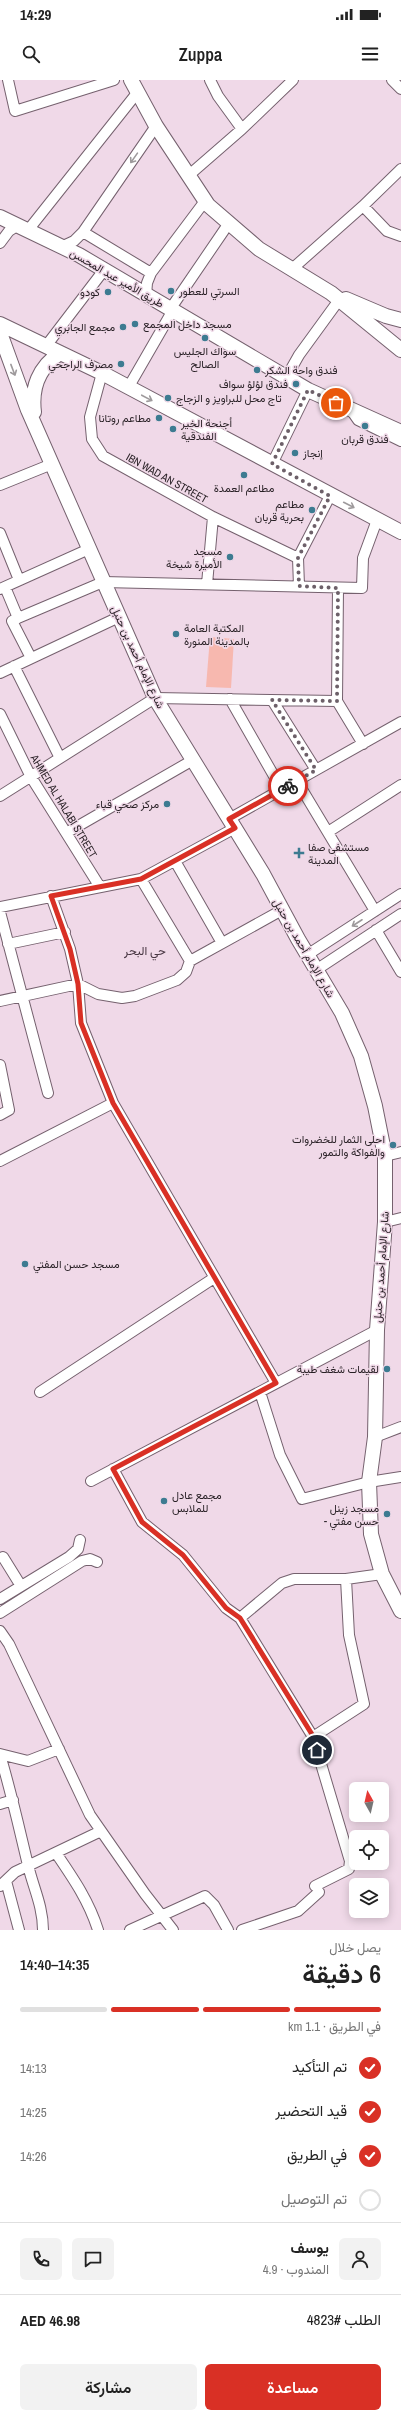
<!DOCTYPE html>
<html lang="ar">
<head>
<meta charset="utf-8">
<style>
	:root { --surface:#fff; --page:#f2f2f2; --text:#222; --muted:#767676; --line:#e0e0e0; --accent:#d93025 }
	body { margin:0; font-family:"Archivo Narrow",Vazirmatn,sans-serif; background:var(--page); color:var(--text); direction:rtl; height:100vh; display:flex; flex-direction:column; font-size:15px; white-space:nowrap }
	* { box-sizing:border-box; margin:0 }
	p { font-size:13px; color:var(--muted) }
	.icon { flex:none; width:22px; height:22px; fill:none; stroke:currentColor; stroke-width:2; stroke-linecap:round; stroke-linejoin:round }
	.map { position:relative; height:1850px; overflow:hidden; direction:ltr }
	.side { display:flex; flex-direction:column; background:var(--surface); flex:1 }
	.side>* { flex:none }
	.needle { width:26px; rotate:352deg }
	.controls { position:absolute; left:349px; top:1702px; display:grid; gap:8px }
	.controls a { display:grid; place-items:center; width:40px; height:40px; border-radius:6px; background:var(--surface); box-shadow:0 2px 10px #0003; font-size:20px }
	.pin { position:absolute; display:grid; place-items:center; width:34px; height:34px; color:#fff; margin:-17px; border:2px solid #fff; border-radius:50%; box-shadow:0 1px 4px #0007 }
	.courier { position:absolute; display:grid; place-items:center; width:40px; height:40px; margin:-20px; border:3px solid #d93025; border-radius:50%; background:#fff; color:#222; box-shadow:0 1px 5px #0007 }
	.head em { font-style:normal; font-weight:600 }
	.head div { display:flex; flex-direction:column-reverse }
	.head { display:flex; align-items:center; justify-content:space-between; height:68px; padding:0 20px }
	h1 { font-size:26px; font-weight:600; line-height:30px }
	.bar { display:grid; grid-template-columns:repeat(4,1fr); gap:6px 4px; align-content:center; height:48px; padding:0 20px }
	.bar i { height:5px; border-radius:3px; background:var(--line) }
	.bar .current { background:var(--accent) }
	.bar p { grid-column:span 4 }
	.line { display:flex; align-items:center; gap:10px; padding:0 20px; border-top:1px solid var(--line) }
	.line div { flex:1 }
	.round { display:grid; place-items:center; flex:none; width:42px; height:42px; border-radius:6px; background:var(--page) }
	ol { padding:0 20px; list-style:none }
	li { display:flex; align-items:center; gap:12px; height:44px }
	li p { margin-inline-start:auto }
	li .icon { padding:4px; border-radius:50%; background:var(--accent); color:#fff; stroke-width:4 }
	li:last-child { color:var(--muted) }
	li i { width:22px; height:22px; border:2px solid var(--line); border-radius:50% }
	.action { display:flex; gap:8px; margin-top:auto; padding:8px 20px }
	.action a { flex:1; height:46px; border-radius:6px; background:var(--accent); color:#fff; font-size:16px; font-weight:600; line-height:46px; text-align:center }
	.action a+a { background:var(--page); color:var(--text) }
	.status { display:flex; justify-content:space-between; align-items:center; height:28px; padding:0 20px; background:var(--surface); direction:ltr }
	.status svg { height:11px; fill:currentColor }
	header { display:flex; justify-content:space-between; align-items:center; height:52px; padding:0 20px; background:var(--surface); font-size:18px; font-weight:600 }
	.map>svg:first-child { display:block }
	.green { fill:#f7b8af }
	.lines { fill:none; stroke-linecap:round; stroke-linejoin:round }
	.minor-casing { stroke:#75616e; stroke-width:12 }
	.secondary-casing { stroke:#75616e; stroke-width:16 }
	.minor { stroke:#fff; stroke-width:10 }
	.secondary { stroke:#fff; stroke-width:14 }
	.oneway { stroke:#9e9a9c }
	.done { stroke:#6d6069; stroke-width:4; stroke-dasharray:0 7.2 }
	.route { stroke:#d93025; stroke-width:5 }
	.poi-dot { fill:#3d7b91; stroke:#f0d9e8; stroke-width:1.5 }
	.labels { text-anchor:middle; stroke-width:3; stroke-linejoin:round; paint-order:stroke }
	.street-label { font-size:11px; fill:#271f24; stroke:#f0d9e8 }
	.poi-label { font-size:11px; fill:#271f24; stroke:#f0d9e8; text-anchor:end }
	.neighbourhood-label { font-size:12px; fill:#483642; stroke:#f0d9e8 }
</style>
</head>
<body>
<div class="status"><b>14:29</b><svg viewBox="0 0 49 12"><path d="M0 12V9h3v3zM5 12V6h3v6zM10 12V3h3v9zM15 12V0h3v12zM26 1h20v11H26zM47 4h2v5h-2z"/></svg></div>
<header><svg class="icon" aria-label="menu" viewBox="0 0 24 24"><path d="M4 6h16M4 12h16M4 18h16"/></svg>Zuppa<svg class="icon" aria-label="search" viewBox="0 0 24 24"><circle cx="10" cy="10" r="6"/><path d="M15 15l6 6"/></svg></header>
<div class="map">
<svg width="401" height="1850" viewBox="0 0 401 1850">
	<rect width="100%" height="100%" fill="#f0d9e8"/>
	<path class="green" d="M210,557L234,559L231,608L206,607Z"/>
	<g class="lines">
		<g class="minor-casing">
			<path id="minor" d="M8,0L15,31L114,0
				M210,0L218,16L242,49
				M392,0L401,9
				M188,96L242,49L293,0
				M363,126L401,89
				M29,149L137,13
				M83,152L151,193
				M0,163L9,151L18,145
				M61,167L74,161L83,152L156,46
				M292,189L363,126L387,151L401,156
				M146,215L147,203L151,193L205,121
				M171,228L229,143
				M46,266L104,190
				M102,293L90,337L92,359L103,376L213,437L298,478
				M286,298L299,275L339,220
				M128,308L173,230
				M351,330L358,340L401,361
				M272,384L308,310
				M0,405L52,384
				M0,453L19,500
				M207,504L213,437
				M299,506L298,478L330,416
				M5,507L18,538L12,541L31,578
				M338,508L337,621L363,664
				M0,509L89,469
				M18,538L103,502L362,508L363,478L377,440
				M14,586L60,678
				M0,593L119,537
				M230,619L282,710
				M272,620L316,690
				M0,634L31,697L100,807
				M297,701L375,831
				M0,716L155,618L337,621
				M229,739L401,642
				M328,752L401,705
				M66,753L193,680
				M175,781L222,863
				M141,799L190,881
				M51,816L70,869L78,904L81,943L113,1023L276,1303
				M0,827L141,799L235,748
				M0,832L48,1013
				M376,850L401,892
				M8,864L65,852
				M307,875L401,814
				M316,890L401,834
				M0,921L78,904L98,914L122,918L135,916L177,900L186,892L190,881L282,830
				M0,985L9,1030L0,1035
				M385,1076L401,1072
				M0,1081L113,1023
				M385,1142L401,1138
				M40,1312L214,1198
				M260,1312L280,1375L302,1419L369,1402L401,1397
				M375,1357L401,1347
				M113,1389L142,1442L183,1475L226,1528L240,1538L313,1657L350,1781L349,1789L315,1806
				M91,1401L377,1250
				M3,1477L21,1506
				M0,1519L69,1477L78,1469L80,1460
				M0,1533L82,1481L90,1479L97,1482
				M240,1538L282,1503L294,1499H346L382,1494
				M0,1551L9,1564L90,1735L145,1814L173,1850
				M313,1657L364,1624L349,1555L346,1499
				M0,1674L28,1681L59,1669
				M0,1675C11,1711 19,1748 28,1785C33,1807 43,1826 43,1850
				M0,1724L13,1720
				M56,1773C73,1798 89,1821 98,1850
				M6,1801L19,1850
				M0,1806L15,1792L101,1751
				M130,1850L205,1816L214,1825L228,1850
				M242,1850L298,1831L319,1812"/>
		</g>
		<g class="secondary-casing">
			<path id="secondary" d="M131,0L156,46L208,125L259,169L331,213L401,270
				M0,137L79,175L308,310L401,352
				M346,219L386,236L401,240
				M0,244L102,293L401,452
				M0,253L28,330L155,618L263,794L298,859L342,933L361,976L375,1026L385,1076V1142L377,1250L375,1357L369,1402L371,1454L382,1494L401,1531
				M34,332C31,308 39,287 60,273"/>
		</g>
		<use href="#minor" class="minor"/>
		<use href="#secondary" class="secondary"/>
	</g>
	<defs><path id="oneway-shaft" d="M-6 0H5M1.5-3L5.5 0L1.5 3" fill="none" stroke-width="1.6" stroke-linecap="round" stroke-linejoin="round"/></defs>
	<g class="oneway">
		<use href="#oneway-shaft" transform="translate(134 78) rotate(125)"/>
		<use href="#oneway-shaft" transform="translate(13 290) rotate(69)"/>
		<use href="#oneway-shaft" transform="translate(147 318) rotate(28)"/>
		<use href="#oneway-shaft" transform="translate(349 425) rotate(27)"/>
		<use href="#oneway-shaft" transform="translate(357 843) rotate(147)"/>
	</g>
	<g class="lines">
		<path class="done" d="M288,706L316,690L272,620L337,621L338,508L299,506L298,478L330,416L272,384L308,310L336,323"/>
		<path class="route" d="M288,706L229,739L235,748L141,799L51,816L70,869L78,904L81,943L113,1023L276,1303L113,1389L142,1442L183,1475L226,1528L240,1538L313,1656L317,1670"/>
	</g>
	<g class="poi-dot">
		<circle cx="171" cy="211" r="4"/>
		<circle cx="108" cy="212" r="4"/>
		<circle cx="135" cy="244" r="4"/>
		<circle cx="123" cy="247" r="4"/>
		<circle cx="205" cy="258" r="4"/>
		<circle cx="121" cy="284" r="4"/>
		<circle cx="257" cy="290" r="4"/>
		<circle cx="296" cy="304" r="4"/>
		<circle cx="168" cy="318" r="4"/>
		<circle cx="159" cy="338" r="4"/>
		<circle cx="365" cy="346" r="4"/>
		<circle cx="173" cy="349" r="4"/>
		<circle cx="295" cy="373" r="4"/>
		<circle cx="244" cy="395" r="4"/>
		<circle cx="312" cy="430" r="4"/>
		<circle cx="230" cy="477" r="4"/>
		<circle cx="176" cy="554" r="4"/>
		<circle cx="167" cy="724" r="4"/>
		<path d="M297 767h4v4h4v4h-4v4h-4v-4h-4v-4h4z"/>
		<circle cx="393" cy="1065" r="4"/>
		<circle cx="25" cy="1184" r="4"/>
		<circle cx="387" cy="1289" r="4"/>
		<circle cx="164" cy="1421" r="4"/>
		<circle cx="387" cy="1434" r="4"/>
	</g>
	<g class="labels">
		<g class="street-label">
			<text transform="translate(117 198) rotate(30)" y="4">طريق الأمير عبد المحسن</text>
			<text transform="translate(167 398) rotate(29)" y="4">IBN WAD AN STREET</text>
			<text transform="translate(138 577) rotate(65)" y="4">شارع الإمام أحمد بن حنبل</text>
			<text transform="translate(64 726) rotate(59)" y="4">AHMED AL HALABI STREET</text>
			<text transform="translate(304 868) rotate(60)" y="4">شارع الإمام أحمد بن حنبل</text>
			<text transform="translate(381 1187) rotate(-86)" y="4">شارع الإمام أحمد بن حنبل</text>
		</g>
		<g class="poi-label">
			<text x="179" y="215" text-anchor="start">السرتي للعطور</text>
			<text x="100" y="216">كودو</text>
			<text x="143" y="248" text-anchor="start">مسجد داخل المجمع</text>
			<text x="115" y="251">مجمع الجابري</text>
			<text x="205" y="275" text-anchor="middle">سواك الجليس<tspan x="205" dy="13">الصالح</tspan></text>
			<text x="113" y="288">مصرف الراجحي</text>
			<text x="265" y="294" text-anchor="start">فندق واحة الشكر</text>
			<text x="288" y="308">فندق لؤلؤ سواف</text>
			<text x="176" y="322" text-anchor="start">تاج محل للبراويز و الزجاج</text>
			<text x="151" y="342">مطاعم روتانا</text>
			<text x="181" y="347" text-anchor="start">أجنحة الخير<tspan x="181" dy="13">الفندقية</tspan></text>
			<text x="365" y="363" text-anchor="middle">فندق قربان</text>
			<text x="303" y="377" text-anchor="start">إنجاز</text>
			<text x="244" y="412" text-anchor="middle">مطاعم العمدة</text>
			<text x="304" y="428">مطاعم<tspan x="304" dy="13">بحرية قربان</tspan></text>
			<text x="222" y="475">مسجد<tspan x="222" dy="13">الأميرة شيخة</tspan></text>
			<text x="184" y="552" text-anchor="start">المكتبة العامة<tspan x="184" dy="13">بالمدينة المنورة</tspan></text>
			<text x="159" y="728">مركز صحي قباء</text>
			<text x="308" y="771" text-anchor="start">مستشفی صفا<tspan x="308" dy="13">المدینة</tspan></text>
			<text x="385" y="1063">احلى الثمار للخضروات<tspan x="385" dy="13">والفواكة والتمور</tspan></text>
			<text x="33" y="1188" text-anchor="start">مسجد حسن المفتي</text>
			<text x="379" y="1293">لقيمات شغف طيبة</text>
			<text x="172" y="1419" text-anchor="start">مجمع عادل<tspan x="172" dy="13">للملابس</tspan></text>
			<text x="379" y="1432">مسجد زينل<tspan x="379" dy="13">- حسن مفتي</tspan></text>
		</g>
		<g class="neighbourhood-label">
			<text x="145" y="875">حي البحر</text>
		</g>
	</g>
</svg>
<div class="controls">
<a><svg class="needle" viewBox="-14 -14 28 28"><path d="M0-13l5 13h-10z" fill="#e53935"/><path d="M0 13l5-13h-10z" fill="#767676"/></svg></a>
<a><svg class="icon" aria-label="locate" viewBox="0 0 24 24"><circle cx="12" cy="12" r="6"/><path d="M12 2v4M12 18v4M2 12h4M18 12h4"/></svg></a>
<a><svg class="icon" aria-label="layers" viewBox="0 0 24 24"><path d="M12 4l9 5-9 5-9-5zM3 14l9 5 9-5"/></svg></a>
</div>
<div class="pin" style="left:336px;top:323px;background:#ea580c"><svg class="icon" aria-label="bag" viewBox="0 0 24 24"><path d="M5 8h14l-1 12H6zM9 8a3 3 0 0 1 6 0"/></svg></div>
<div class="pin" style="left:317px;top:1670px;background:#1f2937"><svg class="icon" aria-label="home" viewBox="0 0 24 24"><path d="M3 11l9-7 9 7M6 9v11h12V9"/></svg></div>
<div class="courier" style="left:288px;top:706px"><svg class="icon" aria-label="bike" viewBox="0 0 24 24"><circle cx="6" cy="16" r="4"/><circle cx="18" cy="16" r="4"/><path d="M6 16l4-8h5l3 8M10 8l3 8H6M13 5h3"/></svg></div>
</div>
<section class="side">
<div class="head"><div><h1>6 دقيقة</h1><p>يصل خلال</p></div><em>14:35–14:40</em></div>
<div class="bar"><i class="current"></i><i class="current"></i><i class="current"></i><i></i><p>في الطريق · 1.1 km</p></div>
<ol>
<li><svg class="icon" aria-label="check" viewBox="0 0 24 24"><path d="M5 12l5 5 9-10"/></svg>تم التأكيد<p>14:13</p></li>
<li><svg class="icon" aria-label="check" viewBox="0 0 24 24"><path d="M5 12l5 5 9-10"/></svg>قيد التحضير<p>14:25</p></li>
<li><svg class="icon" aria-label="check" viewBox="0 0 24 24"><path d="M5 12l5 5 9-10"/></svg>في الطريق<p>14:26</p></li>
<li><i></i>تم التوصيل</li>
</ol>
<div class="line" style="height:72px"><a class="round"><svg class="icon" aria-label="person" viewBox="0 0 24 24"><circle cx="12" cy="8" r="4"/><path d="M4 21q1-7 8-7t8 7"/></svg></a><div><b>يوسف</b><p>المندوب · 4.9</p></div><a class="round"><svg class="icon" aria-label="chat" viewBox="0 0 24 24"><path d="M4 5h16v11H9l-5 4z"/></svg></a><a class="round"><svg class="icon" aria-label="phone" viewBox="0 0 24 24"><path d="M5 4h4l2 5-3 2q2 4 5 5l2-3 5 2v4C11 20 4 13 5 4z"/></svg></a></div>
<div class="line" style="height:52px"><div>الطلب #4823</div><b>AED 46.98</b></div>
<div class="action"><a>مساعدة</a><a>مشاركة</a></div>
</section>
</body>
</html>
